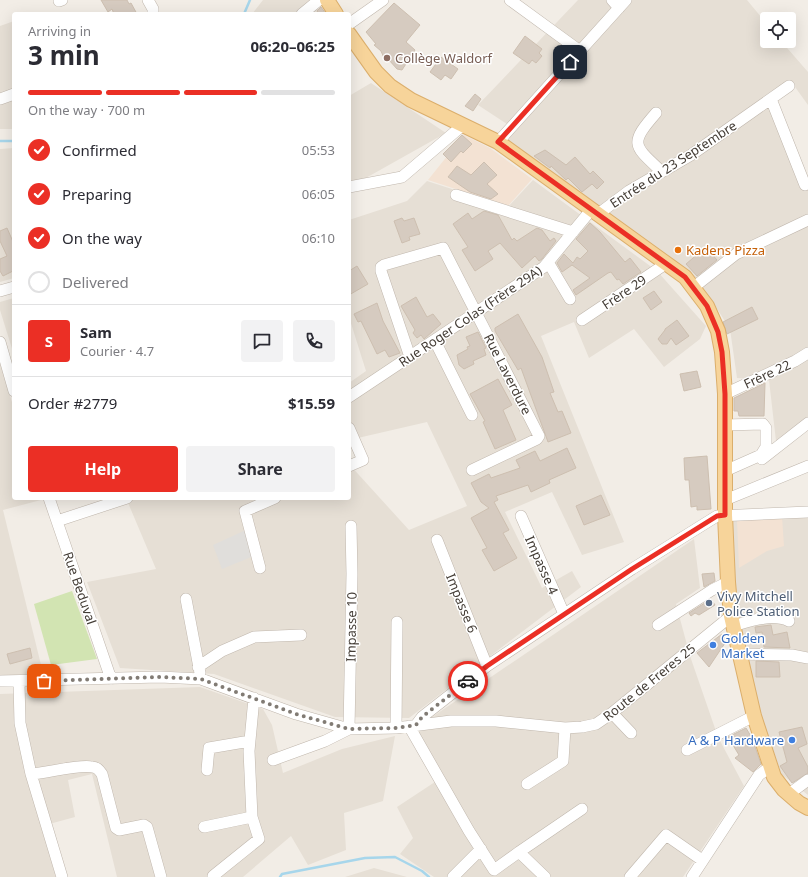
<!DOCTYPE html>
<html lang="en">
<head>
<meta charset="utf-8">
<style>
	:root { --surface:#fff; --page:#f2f2f3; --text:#2b2b33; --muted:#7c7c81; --line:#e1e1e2; --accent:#eb2f25 }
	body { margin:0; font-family:"Noto Sans",sans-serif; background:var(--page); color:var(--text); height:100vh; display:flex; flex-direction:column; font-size:15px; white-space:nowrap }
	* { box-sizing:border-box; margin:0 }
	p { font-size:13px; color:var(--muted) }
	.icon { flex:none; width:22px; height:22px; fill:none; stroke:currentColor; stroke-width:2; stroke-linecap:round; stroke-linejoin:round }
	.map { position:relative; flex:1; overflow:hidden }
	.side { position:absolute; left:12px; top:12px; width:339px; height:488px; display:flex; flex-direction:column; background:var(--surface); border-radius:4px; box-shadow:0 4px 16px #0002 }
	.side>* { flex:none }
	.controls { position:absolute; left:760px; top:12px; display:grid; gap:8px }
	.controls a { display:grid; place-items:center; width:36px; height:36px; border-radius:4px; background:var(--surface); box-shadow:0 4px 16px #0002; font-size:20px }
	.pin { position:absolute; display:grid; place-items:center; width:34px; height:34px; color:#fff; margin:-17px; border-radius:8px; box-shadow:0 2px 6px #0006 }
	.courier { position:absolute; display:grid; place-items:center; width:40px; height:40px; margin:-20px; border:3px solid #eb2f25; border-radius:50%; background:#fff; color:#222; box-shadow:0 1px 5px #0007 }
	.overview em { font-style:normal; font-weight:700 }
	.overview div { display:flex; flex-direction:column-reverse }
	.overview { display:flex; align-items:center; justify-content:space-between; height:68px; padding:0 16px }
	h1 { font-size:26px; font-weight:700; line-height:30px }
	.bar { display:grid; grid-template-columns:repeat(4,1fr); gap:6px 4px; align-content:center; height:48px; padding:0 16px }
	.bar i { height:5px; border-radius:3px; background:var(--line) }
	.bar .active { background:var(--accent) }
	.bar p { grid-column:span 4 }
	.line { display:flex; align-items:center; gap:10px; padding:0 16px; border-top:1px solid var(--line) }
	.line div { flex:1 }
	.round { display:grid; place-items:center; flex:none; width:42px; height:42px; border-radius:4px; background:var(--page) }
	ol { padding:0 16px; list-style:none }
	li { display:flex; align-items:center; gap:12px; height:44px }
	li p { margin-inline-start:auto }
	li .icon { padding:4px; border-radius:50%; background:var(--accent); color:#fff; stroke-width:4 }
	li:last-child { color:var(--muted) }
	li i { width:22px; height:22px; border:2px solid var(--line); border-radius:50% }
	.primary-button { display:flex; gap:8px; margin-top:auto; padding:8px 16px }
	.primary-button a { flex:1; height:46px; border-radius:4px; background:var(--accent); color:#fff; font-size:16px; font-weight:700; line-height:46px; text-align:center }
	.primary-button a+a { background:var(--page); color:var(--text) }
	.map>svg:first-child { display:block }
	.residential { fill:#e6dfd5 }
	.commercial { fill:#f3e2d3 }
	.green { fill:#d2e4b2 }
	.parking { fill:#e0dedb }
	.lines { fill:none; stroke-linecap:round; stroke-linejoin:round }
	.stream { stroke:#a7d6eb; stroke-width:2.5 }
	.building { fill:#d6cbc0; stroke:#cdbfb0 }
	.minor-casing { stroke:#c0b7ad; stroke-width:12 }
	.major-casing { stroke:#dbae6b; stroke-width:16 }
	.minor { stroke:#fff; stroke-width:11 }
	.major { stroke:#f7d49a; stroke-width:14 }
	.done { stroke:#817b74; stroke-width:4; stroke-dasharray:0 7.2 }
	.route { stroke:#eb2f25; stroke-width:5 }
	.education-dot { fill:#8d6e63; stroke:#fff; stroke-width:1.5 }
	.food-dot { fill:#e8710a; stroke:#fff; stroke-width:1.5 }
	.service-dot { fill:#5c6f8a; stroke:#fff; stroke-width:1.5 }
	.shop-dot { fill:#3f7fe0; stroke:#fff; stroke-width:1.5 }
	.labels { text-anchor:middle; stroke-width:3; stroke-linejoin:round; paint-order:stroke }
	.education-label { font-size:13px; fill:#785e54; stroke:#fff; text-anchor:start }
	.street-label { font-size:13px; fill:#443d36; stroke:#fff }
	.food-label { font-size:13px; fill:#c56008; stroke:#fff; text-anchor:start }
	.service-label { font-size:13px; fill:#4e5e75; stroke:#fff; text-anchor:start }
	.shop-label { font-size:13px; fill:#366cbe; stroke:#fff; text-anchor:start }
</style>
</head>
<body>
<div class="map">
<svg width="808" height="877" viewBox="0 0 808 877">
	<rect width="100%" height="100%" fill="#f2ede6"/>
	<path class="residential" d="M263,0H312L321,14H252Z
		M578,0H747L767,24V41H781L808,72V105L790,80L766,95L808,185V417L776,441L769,380L737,378L730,329L705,290L667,254L508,140L516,130L478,105Z
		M14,21V129H0V26Z
		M371,83L446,133L364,179L349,185V96Z
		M14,148V278L0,282V149Z
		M533,180L657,271L706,326L700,339L664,367L634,329L589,358L574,322L541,336L624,542L582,555L552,492L505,512L542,588L572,571L581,587L409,718L335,717L214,674L120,668L87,582L156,569L126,498H349V464L409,530L467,506L427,422L349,440V383L366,371L349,317V220L407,201L427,181L508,207Z
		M14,298V355L0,310V302Z
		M0,362L14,409V498H41V500L3,510L43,673L0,676Z
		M808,512V795L781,774L767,742L737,616L731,519Z
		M694,539L700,588L676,604L690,656L718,737L744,786L683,877H434L400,854L413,838L397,807L444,776L416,728Z
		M200,687L263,709L272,725L283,773L342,749L395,736L383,801L344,813L346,850L308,865L291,836L243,877H117L92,774L68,780L75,817L42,826L56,877H0V694Z
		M374,868L407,877H345Z"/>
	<path class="commercial" d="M464,135L490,148L532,179L508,206L428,180Z
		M782,516L784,546L767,551L739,568L737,520Z"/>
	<path class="green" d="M72,591L97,659L51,665L34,604Z"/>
	<path class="parking" d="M248,529L256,555L222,569L213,545Z"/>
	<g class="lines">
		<path class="stream" d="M244,14L250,0
			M0,141H14
			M280,877L282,874L365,858L395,857L422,871L429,877"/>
	</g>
	<path class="building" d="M101,0H127L129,4L131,3L137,14H114L112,9L108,12Z
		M394,3L420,25L406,42L415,50L402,70L397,69L389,60L384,58L381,51L374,45L376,44L366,32Z
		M321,7L326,14H319L317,11Z
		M525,36L542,49L539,53L542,56L536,63L532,60L529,64L513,53Z
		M441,57L458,69L451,79L445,75L441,80L430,72Z
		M475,94L481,99L473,111L465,106Z
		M462,135L472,144L463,153L461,151L451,162L443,154Z
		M545,150L566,165L575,157L590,174L593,171L604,182L597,189L592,184L582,192L568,178L566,180L551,166L550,168L534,156Z
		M484,162L497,175L487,184L498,194L491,199L470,192L448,177L457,166L471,175Z
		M484,211L498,215L512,240L514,238L517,241L537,228L542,230L550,241L554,238L556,241L542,259L539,261L535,256L522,268L500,243L488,251L493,259L475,271L462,250L468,247L453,224L468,213L472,219Z
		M402,218L404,221L414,218L420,234L409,237L410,240L402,243L394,221Z
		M590,223L600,232L625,262L630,258L641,272L623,284L619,279L617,280L611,272L608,273L576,295L573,290L590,278L572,265L562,272L557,263L564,254L573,263L577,257L580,259L588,251L576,239Z
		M7,228L14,244V272L13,271L3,276L0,271V259L7,256L0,241V231Z
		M706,247L717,260L697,276L686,264Z
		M357,266L368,284L349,295V271Z
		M654,291L662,302L651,310L643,298Z
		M416,297L427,317L433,314L441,324L424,339L421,335L417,338L413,333L415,330L401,306Z
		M377,303L383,321L400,353L389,357L385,350L377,354L361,321L358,322L354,314Z
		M752,307L758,319L727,334L723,322Z
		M518,314L542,357L554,392L550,393L558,412L562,411L571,433L548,442L521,368L518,370L495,331V328Z
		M677,320L689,336L676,345L671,338L667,344H662L658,339L665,330V329Z
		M478,332L486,348L484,349L486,355L473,361L474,364L464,369L459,365L457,355L468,349L467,347L470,346L466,337Z
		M697,371L701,387L684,391L680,374Z
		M498,379L512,405L503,410L516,440L495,449L483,422L485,421L470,394Z
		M765,383L764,416H739L738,411H734V398Z
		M567,448L576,468L549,480L550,483L531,492L528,485L496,496L498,500L494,502L509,530L503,533L517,558L494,571L482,550L487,548L471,518L489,508L481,502L471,483L489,474L491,478L520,468L516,460L535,451L540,461Z
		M707,456L711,509L697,510V506L691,507L689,480H685L684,458Z
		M601,495L610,515L584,525L576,506Z
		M714,573L715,581L704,587L702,574Z
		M711,599L715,605L699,615L695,613L691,616L689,613Z
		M771,625L773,635L787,632L790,648L764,647L762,632L756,633L755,627Z
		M722,634L727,640L709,667L697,653Z
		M30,648L32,658L10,664L7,654Z
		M756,661L779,662L780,677H756Z
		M802,727L807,744L798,748L808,767V773L792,783L780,766L787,762L779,732Z
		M746,728L752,738L761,764L753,772L735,758L739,755L728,737Z"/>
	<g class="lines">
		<g class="minor-casing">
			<path id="minor" d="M148,0L153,9V14
				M510,0L580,51
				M612,0L619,8
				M59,1L62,0
				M302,14L319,0
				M349,24L383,0
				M0,99L14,94
				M771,99L805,185
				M656,113C629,144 633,145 662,172
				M498,142L626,0
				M349,187L402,177L463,125
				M456,195L573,232
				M597,215L629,191L691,155L789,86
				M548,262L570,299
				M694,287L736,254L808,220
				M0,291L14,287
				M582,320L667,263
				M435,341L472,415
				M0,342L14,391
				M410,357L381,271V267L384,265L443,248L539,436L537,439L472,470
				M725,394L795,361L808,353
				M349,397L544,267L591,210
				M349,428L363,460L349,466
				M762,459L808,423
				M725,471L761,455L766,447V428L763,424L725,425
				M49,498L111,679
				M725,500L808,466
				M521,516L564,614
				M57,521L127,498
				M437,540L487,666
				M260,568L245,511L275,498
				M186,599L200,673
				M658,625L712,590L728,582
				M733,626C750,621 772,613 789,621
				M740,654L792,655L808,658
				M198,667L222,651L254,637L301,635
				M0,681L160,677L201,679L296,714L349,729L396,728L451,721H496L565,728L582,727L596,724L612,713L731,616
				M19,682L20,723L31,774L62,877
				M612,713L631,733
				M416,725L422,717L487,666L632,569L717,516L808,512
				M409,726L469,831L494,870L519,852L545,877
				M396,728L397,622
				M687,750L754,716
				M273,760L325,741L349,729L352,574L351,526
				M207,770L209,748L250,741
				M31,774C47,773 79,764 92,767C97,767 99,770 102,774L116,828L119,830L144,825L147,827L161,877
				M527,784L563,761L565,728
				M789,794L808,780
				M204,827L252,817
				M519,852L582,809
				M213,876L259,839L252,817L249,751L254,698
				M453,877L481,849
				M630,877L666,835L702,860
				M692,877L759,775L770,767"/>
		</g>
		<g class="major-casing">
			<path id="major" d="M327,0L336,14
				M349,34L376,72L390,86L411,100L498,142L685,277L707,306L718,331L722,352L725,394V515L728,582L731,616L754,716L774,777L784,790L799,803L808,808"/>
		</g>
		<use href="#minor" class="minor"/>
		<use href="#major" class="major"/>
	</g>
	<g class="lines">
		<path class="done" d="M44,681L160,677L201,679L296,714L349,729L396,728L416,725L422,717L468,681"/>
		<path class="route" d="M468,681L487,666L632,569L717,516L725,515V394L722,352L718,332L707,306L685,277L498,142L570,62"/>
	</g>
	<circle class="education-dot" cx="387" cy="58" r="4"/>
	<circle class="food-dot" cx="678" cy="250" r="4"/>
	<circle class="service-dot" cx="709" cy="603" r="4"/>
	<g class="shop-dot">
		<circle cx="713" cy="645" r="4"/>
		<circle cx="792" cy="740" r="4"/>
	</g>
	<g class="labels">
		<g class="education-label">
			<text x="395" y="63">Collège Waldorf</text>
		</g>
		<g class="street-label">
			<text transform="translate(673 164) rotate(-33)" y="5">Entrée du 23 Septembre</text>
			<text transform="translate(624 292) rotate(-34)" y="5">Frère 29</text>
			<text transform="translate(470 316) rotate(-34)" y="5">Rue Roger Colas (Frère 29A)</text>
			<text transform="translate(508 374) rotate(63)" y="5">Rue Laverdure</text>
			<text transform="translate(767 374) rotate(-25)" y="5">Frère 22</text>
			<text transform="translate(542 565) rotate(66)" y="5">Impasse 4</text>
			<text transform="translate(80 588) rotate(71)" y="5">Rue Beduval</text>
			<text transform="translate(462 603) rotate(68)" y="5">Impasse 6</text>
			<text transform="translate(351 627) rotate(-89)" y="5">Impasse 10</text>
			<text transform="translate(649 682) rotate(-39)" y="5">Route de Freres 25</text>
		</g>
		<g class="food-label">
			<text x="686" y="255">Kadens Pizza</text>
		</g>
		<g class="service-label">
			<text x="717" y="601">Vivy Mitchell<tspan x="717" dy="15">Police Station</tspan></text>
		</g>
		<g class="shop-label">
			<text x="721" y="643">Golden<tspan x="721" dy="15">Market</tspan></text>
			<text x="784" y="745" text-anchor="end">A &amp; P Hardware</text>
		</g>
	</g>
</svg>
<div class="controls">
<a><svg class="icon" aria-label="locate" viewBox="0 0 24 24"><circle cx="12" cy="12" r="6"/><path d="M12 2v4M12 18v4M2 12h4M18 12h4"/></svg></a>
</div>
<div class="pin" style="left:44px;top:681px;background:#ea580c"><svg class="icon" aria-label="bag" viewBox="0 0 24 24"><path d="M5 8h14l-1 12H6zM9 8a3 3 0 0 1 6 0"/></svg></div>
<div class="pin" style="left:570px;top:62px;background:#1f2937"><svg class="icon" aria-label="home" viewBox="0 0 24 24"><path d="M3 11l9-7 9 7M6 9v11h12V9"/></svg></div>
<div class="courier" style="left:468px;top:681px"><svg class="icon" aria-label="car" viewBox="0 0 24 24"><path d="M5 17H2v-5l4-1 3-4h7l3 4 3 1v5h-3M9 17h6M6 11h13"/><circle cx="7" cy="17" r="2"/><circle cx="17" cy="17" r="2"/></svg></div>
<section class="side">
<div class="overview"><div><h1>3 min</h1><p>Arriving in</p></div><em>06:20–06:25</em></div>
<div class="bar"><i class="active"></i><i class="active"></i><i class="active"></i><i></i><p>On the way · 700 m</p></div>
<ol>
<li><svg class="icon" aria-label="check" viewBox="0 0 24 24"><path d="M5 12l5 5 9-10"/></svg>Confirmed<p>05:53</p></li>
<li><svg class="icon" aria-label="check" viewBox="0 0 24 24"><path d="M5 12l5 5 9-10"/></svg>Preparing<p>06:05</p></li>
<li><svg class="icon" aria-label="check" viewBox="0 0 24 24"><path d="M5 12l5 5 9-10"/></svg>On the way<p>06:10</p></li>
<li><i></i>Delivered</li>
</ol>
<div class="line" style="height:72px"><b class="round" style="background:var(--accent);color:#fff">S</b><div><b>Sam</b><p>Courier · 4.7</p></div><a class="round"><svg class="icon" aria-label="chat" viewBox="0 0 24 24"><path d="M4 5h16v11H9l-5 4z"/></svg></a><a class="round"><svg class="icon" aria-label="phone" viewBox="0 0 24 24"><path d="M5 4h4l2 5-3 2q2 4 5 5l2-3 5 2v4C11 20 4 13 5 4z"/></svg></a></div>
<div class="line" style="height:52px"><div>Order #2779</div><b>$15.59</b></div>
<div class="primary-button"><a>Help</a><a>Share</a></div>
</section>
</div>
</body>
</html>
